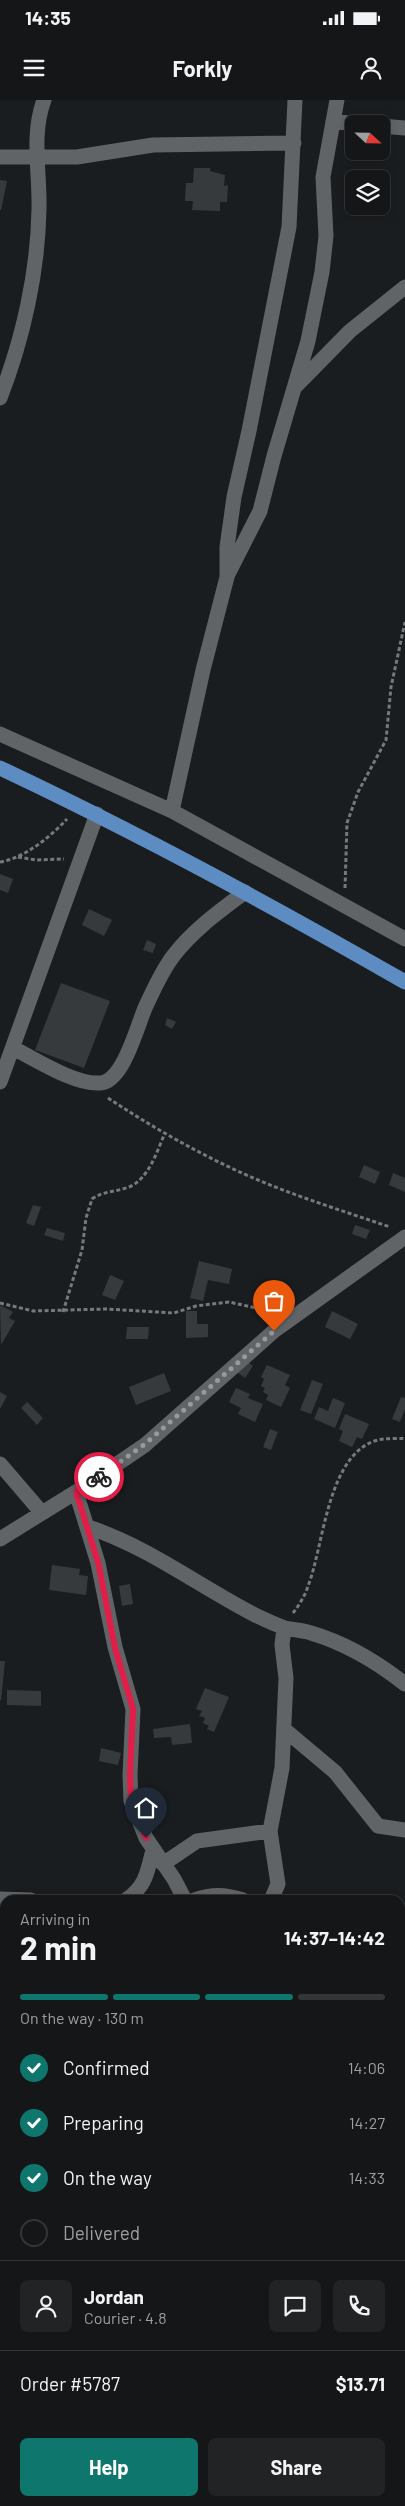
<!DOCTYPE html>
<html lang="en">
<head>
<meta charset="utf-8">
<style>
	:root { --surface:#141617; --page:#212324; --text:#f1f3f6; --muted:#9d9fa1; --line:#333536; --accent:#0f766e }
	body { margin:0; font-family:Barlow,sans-serif; background:var(--page); color:var(--text); height:100vh; display:flex; flex-direction:column; font-size:19px; white-space:nowrap }
	* { box-sizing:border-box; margin:0 }
	p { font-size:16px; color:var(--muted) }
	.icon { flex:none; width:28px; height:28px; fill:none; stroke:currentColor; stroke-width:2; stroke-linecap:round; stroke-linejoin:round }
	.map { position:relative; flex:1; overflow:hidden }
	.details { position:absolute; left:0px; top:1795px; width:405px; height:611px; display:flex; flex-direction:column; background:var(--surface); border-radius:15px 15px 0 0; box-shadow:0 2px 8px #0003,0 0 0 1px var(--line) }
	.details>* { flex:none }
	.needle { width:32px; rotate:112deg }
	.tools { position:absolute; left:345px; top:15px; display:grid; gap:10px }
	.tools a { display:grid; place-items:center; width:45px; height:45px; border-radius:8px; background:var(--surface); box-shadow:0 2px 8px #0003,0 0 0 1px var(--line); font-size:25px }
	.pin { position:absolute; display:grid; place-items:center; width:42px; height:42px; color:#fff; margin:-51px -21px; border-radius:50% 50% 50% 0; rotate:-45deg; box-shadow:0 0 5px #0007 }
	.pin .icon { rotate:45deg }
	.courier { position:absolute; display:grid; place-items:center; width:50px; height:50px; margin:-25px; border:4px solid #e11d48; border-radius:50%; background:#fff; color:#222; box-shadow:0 1px 6px #0007 }
	.summary em { font-style:normal; font-weight:700 }
	.summary div { display:flex; flex-direction:column-reverse }
	.summary { display:flex; align-items:center; justify-content:space-between; height:85px; padding:0 20px }
	h1 { font-size:32px; font-weight:700; line-height:38px }
	.bar { display:grid; grid-template-columns:repeat(4,1fr); gap:8px 5px; align-content:center; height:60px; padding:0 20px }
	.bar i { height:6px; border-radius:4px; background:var(--line) }
	.bar .current { background:var(--accent) }
	.bar p { grid-column:span 4 }
	.line { display:flex; align-items:center; gap:12px; padding:0 20px; border-top:1px solid var(--line) }
	.line div { flex:1 }
	.round { display:grid; place-items:center; flex:none; width:52px; height:52px; border-radius:8px; background:var(--page) }
	ol { padding:0 20px; list-style:none }
	li { display:flex; align-items:center; gap:15px; height:55px }
	li p { margin-inline-start:auto }
	li .icon { padding:5px; border-radius:50%; background:var(--accent); color:#fff; stroke-width:4 }
	li:last-child { color:var(--muted) }
	li i { width:28px; height:28px; border:2px solid var(--line); border-radius:50% }
	.primary-button { display:flex; gap:10px; margin-top:auto; padding:10px 20px }
	.primary-button a { flex:1; height:58px; border-radius:8px; background:var(--accent); color:#fff; font-size:20px; font-weight:700; line-height:58px; text-align:center }
	.primary-button a+a { background:var(--page); color:var(--text) }
	.status { display:flex; justify-content:space-between; align-items:center; height:35px; padding:0 25px; background:var(--surface); direction:ltr }
	.status svg { height:14px; fill:currentColor }
	header { display:flex; justify-content:space-between; align-items:center; height:65px; padding:0 20px; background:var(--surface); font-size:22px; font-weight:700 }
	.map>svg:first-child { display:block }
	.green { fill:#1d3e64 }
	.building { fill:#373a3d }
	.lines { fill:none; stroke-linecap:round; stroke-linejoin:round }
	.path { stroke:#76797b; stroke-width:3; stroke-dasharray:4 2.5; stroke-linecap:butt }
	.street { stroke:#616467; stroke-width:15 }
	.primary { stroke:#5d8cc2; stroke-width:15 }
	.done { stroke:#979a9c; stroke-width:5; stroke-dasharray:0 9 }
	.route { stroke:#e11d48; stroke-width:6 }
</style>
</head>
<body>
<div class="status"><b>14:35</b><svg viewBox="0 0 49 12"><path d="M0 12V9h3v3zM5 12V6h3v6zM10 12V3h3v9zM15 12V0h3v12zM26 1h20v11H26zM47 4h2v5h-2z"/></svg></div>
<header><svg class="icon" aria-label="menu" viewBox="0 0 24 24"><path d="M4 6h16M4 12h16M4 18h16"/></svg>Forkly<svg class="icon" aria-label="person" viewBox="0 0 24 24"><circle cx="12" cy="8" r="4"/><path d="M4 21q1-7 8-7t8 7"/></svg></header>
<div class="map">
<svg width="405" height="2406" viewBox="0 0 405 2406">
	<rect width="100%" height="100%" fill="#1a1d1f"/>
	<path class="green" d="M0,2223H5V2401H8L7,2406H0Z"/>
	<path class="building" d="M194,68H210V71L225,75L224,86L228,85L227,102H220V111L192,110L193,101H185L186,83H193Z
		M0,80L7,81L1,110H0Z
		M0,774L13,779L8,793L0,790Z
		M89,809L112,820L104,836L82,825Z
		M147,840L156,844L153,853L143,850Z
		M61,883L110,901L84,968L35,950Z
		M167,918L176,922L172,929L165,925Z
		M364,1065L380,1072L375,1084L359,1077Z
		M393,1073L405,1078V1092L389,1085Z
		M33,1105L41,1107L34,1126L26,1123Z
		M355,1125L370,1130L366,1139L352,1134Z
		M47,1128L65,1133L63,1141L44,1135Z
		M199,1161L232,1169L229,1184L208,1180L203,1201L190,1198Z
		M110,1175L124,1181L115,1200L102,1195Z
		M0,1205L13,1212L9,1218L15,1221L1,1245Z
		M186,1211H197V1224H208V1237L186,1238Z
		M332,1211L358,1224L350,1239L325,1227Z
		M127,1227H149L148,1239H126Z
		M247,1261L253,1266L245,1278L238,1273Z
		M267,1265L290,1275L285,1285L290,1288L281,1307L266,1300L268,1295L263,1292L265,1288L261,1286L264,1279L261,1277Z
		M164,1273L171,1291L136,1305L129,1287Z
		M312,1280L323,1284L311,1314L300,1310Z
		M236,1288L250,1294L248,1298L263,1304L255,1322L238,1314L241,1308L229,1302Z
		M0,1292L7,1296L0,1309Z
		M401,1297L405,1298V1309L400,1322L392,1319Z
		M333,1298L345,1303L335,1328L314,1319L319,1307L328,1311Z
		M27,1302L43,1318L37,1325L21,1308Z
		M345,1314L369,1324L362,1339L357,1337L352,1347L339,1341L343,1331L339,1329Z
		M270,1329L278,1332L271,1350L263,1347Z
		M52,1465L80,1469L79,1475L88,1476L86,1495L49,1490Z
		M130,1484L133,1504L122,1506L119,1486Z
		M0,1561H5L1,1601L0,1600Z
		M205,1588L229,1597L214,1632L207,1629L209,1626L203,1623L205,1618L199,1616L202,1611L196,1609Z
		M7,1590L41,1591V1606L7,1605Z
		M190,1624L192,1643L172,1645L171,1637L154,1638L153,1629Z
		M101,1648L121,1653L118,1665L99,1661Z
		M405,1938V1964L400,1958V1942Z
		M289,2401H314L316,2406H305L303,2402L291,2406Z"/>
	<g class="lines">
		<path class="path" d="M18,757L36,760L64,759
			M0,762C25,758 50,737 67,719
			M345,788L347,723L358,692L386,640L391,587L405,522
			M108,998C155,1029 206,1058 258,1080C301,1098 346,1112 390,1127
			M0,1203L33,1211L106,1209L174,1213L196,1206L229,1202L274,1212
			M63,1212L82,1150L86,1118L92,1099C103,1091 116,1092 129,1087C149,1079 157,1051 165,1033
			M293,1513C299,1505 305,1496 308,1486C324,1446 327,1353 378,1340C386,1338 397,1339 405,1338
			M0,2120L5,2115"/>
		<path class="street" d="M333,21L355,24
			M381,26L405,28
			M0,57H77L153,45L294,43
			M295,287L350,231L405,187
			M0,298C23,239 38,172 39,109C40,72 31,35 44,0
			M227,476L260,411L274,356L308,241L322,172L326,136L323,77L337,0
			M0,634L172,711L405,839
			M172,711L203,570L227,477V447L234,397L249,331L289,127L295,0
			M13,948C35,959 75,985 100,983C123,982 137,927 145,908C153,891 162,870 174,855C193,830 220,811 245,792
			M0,982L97,714
			M0,1364L42,1413
			M76,1392L98,1463L115,1547L133,1609L130,1675L131,1701L146,1738L174,1779L185,1800
			M88,1427C149,1447 200,1487 257,1516C266,1520 276,1525 285,1528C294,1530 303,1530 311,1533C345,1543 377,1562 405,1584
			M0,1439L76,1392L145,1345L274,1231L405,1137
			M285,1630L335,1672L378,1726L405,1730
			M163,1764L197,1741L270,1731
			M0,1799L31,1800
			M126,1800C146,1786 147,1773 153,1750
			M194,1800C212,1794 224,1794 243,1800
			M271,1800L278,1784L270,1731L282,1668L286,1578L282,1545L284,1528
			M400,1857L405,1853
			M400,2117L405,2120
			M0,2209L5,2210
			M199,2401L201,2406"/>
		<path class="primary" d="M0,668C138,733 273,806 405,882"/>
	</g>
	<g class="lines">
		<path class="done" d="M99,1377L145,1344L274,1231"/>
		<path class="route" d="M99,1377L76,1392L98,1462L115,1548L133,1609L130,1675L131,1701L146,1738"/>
	</g>
</svg>
<div class="tools">
<a><svg class="needle" viewBox="-14 -14 28 28"><path d="M0-13l5 13h-10z" fill="#e53935"/><path d="M0 13l5-13h-10z" fill="#9d9fa1"/></svg></a>
<a><svg class="icon" aria-label="layers" viewBox="0 0 24 24"><path d="M12 4l9 5-9 5-9-5zM3 14l9 5 9-5"/></svg></a>
</div>
<div class="pin" style="left:274px;top:1231px;background:#ea580c"><svg class="icon" aria-label="bag" viewBox="0 0 24 24"><path d="M5 8h14l-1 12H6zM9 8a3 3 0 0 1 6 0"/></svg></div>
<div class="pin" style="left:146px;top:1738px;background:#1f2937"><svg class="icon" aria-label="home" viewBox="0 0 24 24"><path d="M3 11l9-7 9 7M6 9v11h12V9"/></svg></div>
<div class="courier" style="left:99px;top:1377px"><svg class="icon" aria-label="bike" viewBox="0 0 24 24"><circle cx="6" cy="16" r="4"/><circle cx="18" cy="16" r="4"/><path d="M6 16l4-8h5l3 8M10 8l3 8H6M13 5h3"/></svg></div>
<section class="details">
<div class="summary"><div><h1>2 min</h1><p>Arriving in</p></div><em>14:37–14:42</em></div>
<div class="bar"><i class="current"></i><i class="current"></i><i class="current"></i><i></i><p>On the way · 130 m</p></div>
<ol>
<li><svg class="icon" aria-label="check" viewBox="0 0 24 24"><path d="M5 12l5 5 9-10"/></svg>Confirmed<p>14:06</p></li>
<li><svg class="icon" aria-label="check" viewBox="0 0 24 24"><path d="M5 12l5 5 9-10"/></svg>Preparing<p>14:27</p></li>
<li><svg class="icon" aria-label="check" viewBox="0 0 24 24"><path d="M5 12l5 5 9-10"/></svg>On the way<p>14:33</p></li>
<li><i></i>Delivered</li>
</ol>
<div class="line" style="height:90px"><a class="round"><svg class="icon" aria-label="person" viewBox="0 0 24 24"><circle cx="12" cy="8" r="4"/><path d="M4 21q1-7 8-7t8 7"/></svg></a><div><b>Jordan</b><p>Courier · 4.8</p></div><a class="round"><svg class="icon" aria-label="chat" viewBox="0 0 24 24"><path d="M4 5h16v11H9l-5 4z"/></svg></a><a class="round"><svg class="icon" aria-label="phone" viewBox="0 0 24 24"><path d="M5 4h4l2 5-3 2q2 4 5 5l2-3 5 2v4C11 20 4 13 5 4z"/></svg></a></div>
<div class="line" style="height:65px"><div>Order #5787</div><b>$13.71</b></div>
<div class="primary-button"><a>Help</a><a>Share</a></div>
</section>
</div>
</body>
</html>
